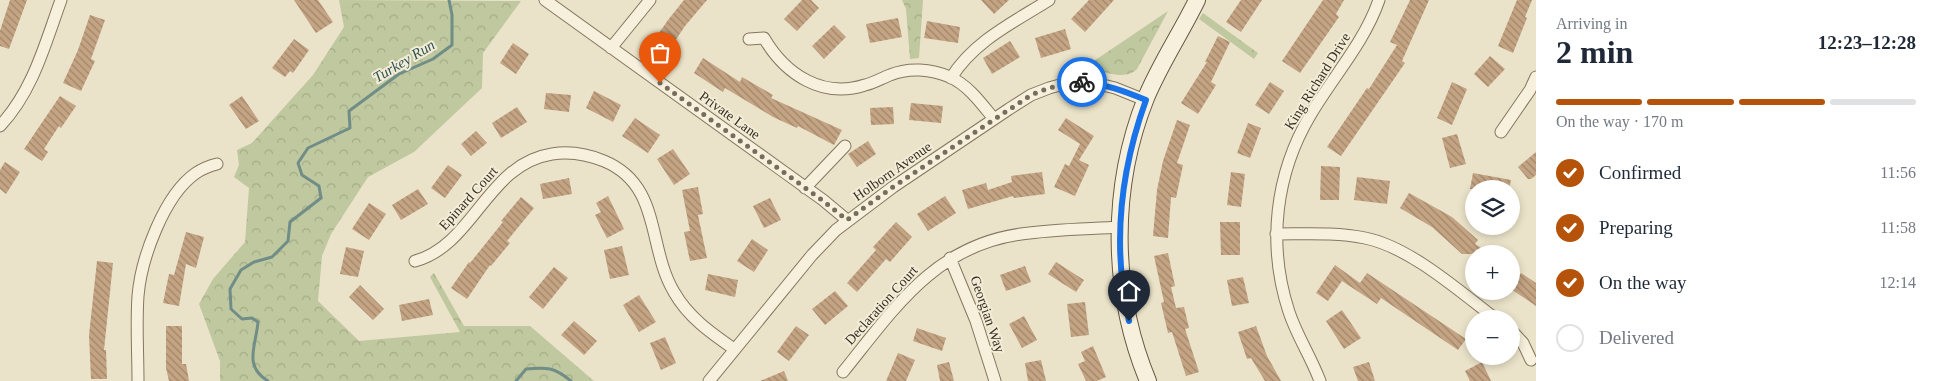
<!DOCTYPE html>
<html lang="en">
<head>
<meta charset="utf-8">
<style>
	:root { --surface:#fff; --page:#f6f6f7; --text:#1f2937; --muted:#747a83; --line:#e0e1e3; --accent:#b45309 }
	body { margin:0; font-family:Georgia,serif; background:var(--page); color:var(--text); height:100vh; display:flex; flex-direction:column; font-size:19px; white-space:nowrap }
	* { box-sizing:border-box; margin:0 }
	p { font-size:16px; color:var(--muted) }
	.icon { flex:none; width:28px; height:28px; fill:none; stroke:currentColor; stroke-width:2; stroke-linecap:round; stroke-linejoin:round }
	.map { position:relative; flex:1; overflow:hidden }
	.side { display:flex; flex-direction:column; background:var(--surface); width:400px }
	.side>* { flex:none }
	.controls { position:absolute; left:1465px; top:180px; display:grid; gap:10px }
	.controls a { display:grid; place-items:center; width:55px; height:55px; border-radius:50%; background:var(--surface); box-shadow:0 2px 8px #0003; font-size:25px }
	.pin { position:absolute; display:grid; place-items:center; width:42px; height:42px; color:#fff; margin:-51px -21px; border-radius:50% 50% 50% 0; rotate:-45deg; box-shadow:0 0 5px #0007 }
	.pin .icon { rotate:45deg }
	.courier { position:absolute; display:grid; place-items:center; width:50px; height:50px; margin:-25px; border:4px solid #1a73e8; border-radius:50%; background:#fff; color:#222; box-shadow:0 1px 6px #0007 }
	.head em { font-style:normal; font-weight:600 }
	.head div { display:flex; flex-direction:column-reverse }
	.head { display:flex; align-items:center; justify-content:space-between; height:85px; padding:0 20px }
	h1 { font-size:32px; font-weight:600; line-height:38px }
	.bar { display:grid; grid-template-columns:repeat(4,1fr); gap:8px 5px; align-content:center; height:60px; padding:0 20px }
	.bar i { height:6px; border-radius:4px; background:var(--line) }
	.bar .current { background:var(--accent) }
	.bar p { grid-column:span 4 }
	ol { padding:0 20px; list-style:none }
	li { display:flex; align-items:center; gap:15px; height:55px }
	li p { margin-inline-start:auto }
	li .icon { padding:5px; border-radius:50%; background:var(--accent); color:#fff; stroke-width:4 }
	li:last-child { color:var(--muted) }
	li i { width:28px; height:28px; border:2px solid var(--line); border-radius:50% }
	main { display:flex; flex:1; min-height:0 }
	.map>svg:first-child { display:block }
	.forest { fill:url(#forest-crowns) }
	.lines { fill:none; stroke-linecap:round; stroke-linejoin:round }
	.stream { stroke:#718d88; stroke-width:3 }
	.building { fill:url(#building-back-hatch) }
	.minor-casing { stroke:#857760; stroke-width:13 }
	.secondary-casing { stroke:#675843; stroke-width:18 }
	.minor { stroke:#f6f0dc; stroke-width:11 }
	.secondary { stroke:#f6f0dc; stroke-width:16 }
	.done { stroke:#766d5c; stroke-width:5; stroke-dasharray:0 9 }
	.route { stroke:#1a73e8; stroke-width:6 }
	.labels { text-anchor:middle; stroke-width:4; stroke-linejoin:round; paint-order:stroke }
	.street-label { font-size:14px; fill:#372e22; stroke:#f3edd8 }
	.water-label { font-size:15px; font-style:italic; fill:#335455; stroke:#f3edd8 }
</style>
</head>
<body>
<main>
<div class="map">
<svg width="1536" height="381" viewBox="0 0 1536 381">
	<defs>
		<pattern id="forest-crowns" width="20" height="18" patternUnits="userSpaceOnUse" patternTransform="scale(1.25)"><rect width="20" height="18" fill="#bfc89e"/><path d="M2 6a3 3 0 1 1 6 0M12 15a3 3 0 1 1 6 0" fill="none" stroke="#a5ac88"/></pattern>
		<pattern id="building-back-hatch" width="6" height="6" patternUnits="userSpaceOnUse" patternTransform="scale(1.25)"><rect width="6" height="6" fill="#c4a483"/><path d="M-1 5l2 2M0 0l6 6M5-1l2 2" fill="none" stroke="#a0866b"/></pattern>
	</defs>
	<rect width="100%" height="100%" fill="#eae3c9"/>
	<path class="forest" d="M339,0L521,1L483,53L482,88L414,152L368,177L331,234L322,256L318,301L359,341L460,332L430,277L434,273L464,326H530L594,381H220V361L199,304L213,279L245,242L249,188L234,177L239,165L237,150L252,143L313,75L344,27Z
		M902,0H923L919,58L910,59L906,9Z
		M1168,11L1137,69C1125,82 1100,70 1085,67Z
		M1203,13L1258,53L1254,59L1199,19Z"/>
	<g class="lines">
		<path class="stream" d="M268,381C243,366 256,346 258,322L252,318L242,319L231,309L230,289L241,270L254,262L272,257L288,241L290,222L321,198L319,186L302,175L298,163L308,148L350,128L349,111L399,74L433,59L452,45V15L449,0
			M516,381L526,369C547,367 554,367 571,381"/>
	</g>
	<path class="building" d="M10,0H27L9,49L0,46V31Z
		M294,0H318L333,22L316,33Z
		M684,0H707L685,26L667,53L652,43L668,20Z
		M802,0H811L819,8L797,31L784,19Z
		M981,0H1009L994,14Z
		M1089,0H1114L1085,32L1071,19Z
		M1241,0H1262L1241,32L1226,22Z
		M1323,0H1344L1336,14L1339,17L1300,73L1282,61Z
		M1410,0H1429L1402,61L1405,63L1341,156L1327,147L1367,88L1369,89L1397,45L1390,42Z
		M1517,0H1532L1525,17L1527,18L1513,53L1498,46Z
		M90,15L105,20L91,59L95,61L81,91L63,83L78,50Z
		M898,18L902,37L870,43L866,24Z
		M927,21L960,27L958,43L924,38Z
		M834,25L846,37L824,59L812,46Z
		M1065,29L1071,49L1041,58L1035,38Z
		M1218,36L1230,42L1211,82L1216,85L1198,114L1181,103L1207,62H1205Z
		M294,39L309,50L293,73L290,71L285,77L272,68Z
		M1010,41L1020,57L992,74L983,58Z
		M513,43L529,54L516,74L500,63Z
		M1490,56L1505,69L1488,87L1474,74Z
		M703,58L740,82L742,77L773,95L771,98L842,130L834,145L798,126L797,128L773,117L725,88L723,92L694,73Z
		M1270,82L1284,91L1269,114L1255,105Z
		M1452,82L1467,89L1452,125L1437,118Z
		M594,91L621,105L613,122L586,108Z
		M546,93L571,95L569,112L544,109Z
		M60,96L76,106L61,128L59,126L44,149L48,152L42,161L24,149Z
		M242,96L259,121L246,129L229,105Z
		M911,103L943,106L941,123L909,120Z
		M517,107L527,122L501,138L492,123Z
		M893,107L894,124L871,125L870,108Z
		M635,118L660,135L648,153L622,136Z
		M1066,118L1094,136L1079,160L1089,165L1075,196L1054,187L1065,164L1069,166L1080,144L1058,130Z
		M1177,120L1190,125L1177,163L1183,165L1176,198L1171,197L1168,238L1153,236L1157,190L1163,161Z
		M1248,123L1261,128L1250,158L1237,153Z
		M476,131L487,143L471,156L461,144Z
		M1457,134L1466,164L1450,168L1442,138Z
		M868,141L876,154L857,167L848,154Z
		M673,149L690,174L674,185L657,159Z
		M1536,152V175L1531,179H1528L1518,167Z
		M5,162L20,172L6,194L0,189V170Z
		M448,165L462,175L445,198L431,188Z
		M1321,166L1340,167L1339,200H1320Z
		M1042,172L1045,194L1014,198L1013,196L968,209L962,190L986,183L988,190L1012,182L1011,176Z
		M1231,172L1245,174L1241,207L1227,205Z
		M1473,173L1511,180L1509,189H1470Z
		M1357,177L1390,181L1387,204L1354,200Z
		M569,178L572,194L543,199L540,184Z
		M698,187L703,214L698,215L707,258L690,261L684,232L690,231L682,190Z
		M418,189L428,204L401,220L392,205Z
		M1409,193L1452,217L1478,240L1475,244L1490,254H1462L1432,227L1400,208Z
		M608,196L624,229L607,238L595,215L601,212L596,203Z
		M945,196L956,213L928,231L917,214Z
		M521,197L534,208L507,241L510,243L491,266L490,265L467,299L451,288L469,262L470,263L503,222L501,221Z
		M770,198L781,220L764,228L753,206Z
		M369,203L386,214L369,240L352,229Z
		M896,222L912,237L890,262L886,259L857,292L847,283L876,250L873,247Z
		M1220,222H1240V255H1221Z
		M186,232L204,237L196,268L186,264L179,306L163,303L169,274L174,275Z
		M752,239L768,250L754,272L737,261Z
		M622,246L629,275L610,279L604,250Z
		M346,247L364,251L358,277L340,274Z
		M1168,253L1175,286L1171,287L1176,308L1184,307L1189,328L1185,329L1199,372L1186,376L1172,332L1168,333L1161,303L1164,302L1154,256Z
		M97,261L113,263L104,350H106L107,379H91L89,335Z
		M1056,262L1084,280L1076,292L1048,274Z
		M1335,265L1360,283L1367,273L1466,339L1458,350L1381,298L1377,304L1342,281L1328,301L1316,293Z
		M1025,266L1031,282L1006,291L1000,275Z
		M554,267L568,278L543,309L529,297Z
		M1521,273L1536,283V306L1511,289Z
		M708,274L738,280L735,297L705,290Z
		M1243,277L1249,303L1232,306L1227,280Z
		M360,285L384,309L373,320L349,297Z
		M835,291L848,306L825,325L812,309Z
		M639,295L656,322L639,332L623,305Z
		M429,299L433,315L402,321L399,305Z
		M1085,302L1089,335L1071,337L1067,304Z
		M1342,310L1361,338L1344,349L1326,321Z
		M1024,316L1037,340L1022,348L1009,324Z
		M574,321L597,341L584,355L561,335Z
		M166,326H182V364H186L189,381H169L166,368Z
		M796,326L809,335L789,361L777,352Z
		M1256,326L1267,356L1281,381H1265L1251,358L1247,359L1238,332Z
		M917,328L946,338L942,351L913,341Z
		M665,337L676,363L661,370L650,343Z
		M1093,346L1106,377L1097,381H1086L1078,364L1085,361L1081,352Z
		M898,353L915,360L906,381H886Z
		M1041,360L1046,381H1028L1025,363Z
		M949,362L954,381H940L937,365Z
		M1369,362L1375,381H1358L1353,367Z
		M1482,362L1491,381H1470L1465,371Z
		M784,371L788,381H760Z"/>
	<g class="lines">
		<g class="minor-casing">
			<path id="minor" d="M545,0L823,200L847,220
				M749,39L764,38C785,74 822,99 865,85C874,83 882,78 890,75C909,67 931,69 950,77C969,86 981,103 994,119
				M611,48L650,0
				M951,78C974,41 1014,22 1049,0
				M0,126C33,91 45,44 61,0
				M1501,132L1530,90L1536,77
				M805,188L845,146
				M1276,234C1305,234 1336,232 1365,238C1410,247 1459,291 1496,319
				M950,258L976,321L995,381
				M415,261C474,245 487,164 552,154C570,151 587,154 604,161C662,185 647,247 674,292C688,317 711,333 734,349
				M1511,330L1523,343L1531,360
				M843,372C894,309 934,246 1021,234C1053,229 1087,229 1120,227
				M138,381C138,353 136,324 138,296C141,259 164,195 196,173C202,169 209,166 217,164
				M709,381L812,255L836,230L893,187L1009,109L1031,95L1049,88L1067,83L1099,84L1115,88L1145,100
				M1320,381C1311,357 1297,336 1289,312C1267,245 1275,174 1311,114C1334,75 1364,43 1379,0"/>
		</g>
		<g class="secondary-casing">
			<path id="secondary" d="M1148,381C1111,292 1110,188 1146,98C1160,64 1181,33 1197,0"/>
		</g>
		<use href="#minor" class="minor"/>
		<use href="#secondary" class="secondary"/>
	</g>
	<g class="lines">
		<path class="done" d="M660,83L822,200L847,220L893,187L1031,95C1048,88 1064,83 1082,82"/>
		<path class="route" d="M1082,82C1105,84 1124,91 1146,100C1120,172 1112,246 1129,321"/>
	</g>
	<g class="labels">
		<g class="street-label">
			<text transform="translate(1317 81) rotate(-58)" y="5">King Richard Drive</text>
			<text transform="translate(730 115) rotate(36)" y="5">Private Lane</text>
			<text transform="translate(892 171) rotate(-35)" y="5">Holborn Avenue</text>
			<text transform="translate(468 198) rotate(-48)" y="5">Epinard Court</text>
			<text transform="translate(881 305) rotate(-48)" y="5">Declaration Court</text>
			<text transform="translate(988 314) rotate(71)" y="5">Georgian Way</text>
		</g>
		<g class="water-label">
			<text transform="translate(404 61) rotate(-31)" y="5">Turkey Run</text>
		</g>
	</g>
</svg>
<div class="controls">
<a><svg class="icon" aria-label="layers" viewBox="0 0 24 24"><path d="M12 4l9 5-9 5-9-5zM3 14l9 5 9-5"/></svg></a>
<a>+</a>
<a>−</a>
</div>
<div class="pin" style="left:660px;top:83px;background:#ea580c"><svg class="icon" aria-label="bag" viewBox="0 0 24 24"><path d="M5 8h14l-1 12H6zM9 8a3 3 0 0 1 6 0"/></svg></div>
<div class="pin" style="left:1129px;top:321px;background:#1f2937"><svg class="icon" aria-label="home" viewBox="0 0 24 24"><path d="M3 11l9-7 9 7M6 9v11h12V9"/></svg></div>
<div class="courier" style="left:1082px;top:82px"><svg class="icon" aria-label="bike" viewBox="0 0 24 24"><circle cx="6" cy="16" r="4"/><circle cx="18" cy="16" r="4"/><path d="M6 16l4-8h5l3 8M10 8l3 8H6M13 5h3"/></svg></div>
</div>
<section class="side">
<div class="head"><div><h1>2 min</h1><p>Arriving in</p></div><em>12:23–12:28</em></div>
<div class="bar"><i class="current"></i><i class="current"></i><i class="current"></i><i></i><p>On the way · 170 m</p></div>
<ol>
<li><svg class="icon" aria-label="check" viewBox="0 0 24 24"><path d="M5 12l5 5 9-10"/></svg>Confirmed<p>11:56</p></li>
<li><svg class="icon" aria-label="check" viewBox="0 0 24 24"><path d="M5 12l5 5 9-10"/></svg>Preparing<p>11:58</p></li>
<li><svg class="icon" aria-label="check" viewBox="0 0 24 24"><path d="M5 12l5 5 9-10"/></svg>On the way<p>12:14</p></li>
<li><i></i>Delivered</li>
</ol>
</section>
</main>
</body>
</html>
